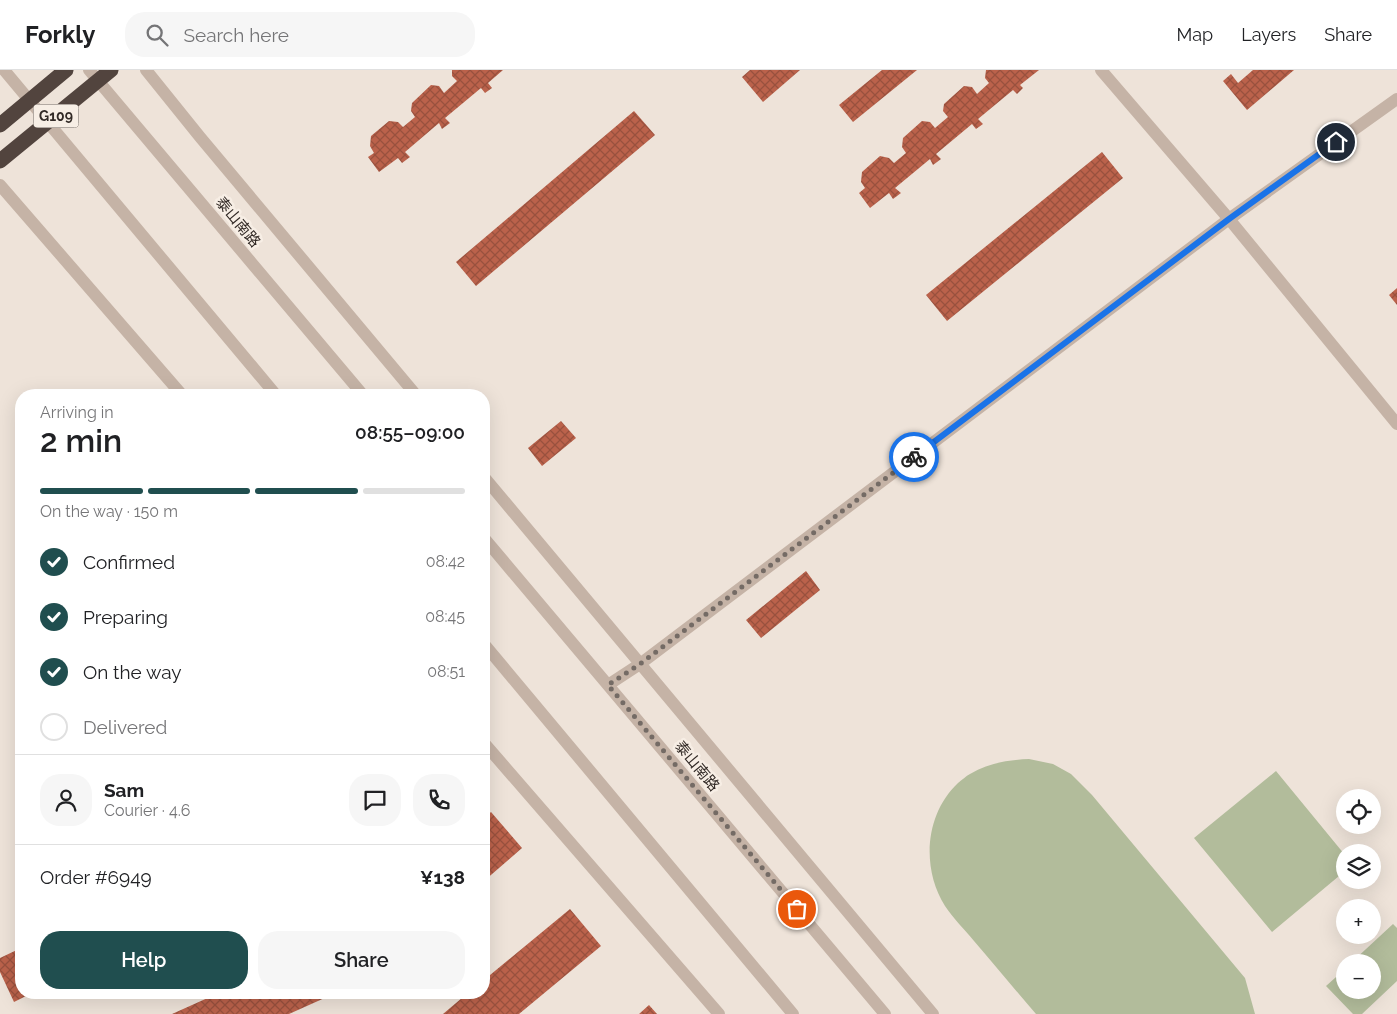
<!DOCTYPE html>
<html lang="en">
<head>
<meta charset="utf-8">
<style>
	:root { --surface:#fff; --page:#f6f6f6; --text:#202124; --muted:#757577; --line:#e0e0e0; --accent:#204e4f }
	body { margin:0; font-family:Raleway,"Noto Sans SC",sans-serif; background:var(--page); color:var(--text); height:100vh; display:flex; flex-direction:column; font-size:19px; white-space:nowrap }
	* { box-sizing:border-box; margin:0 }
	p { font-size:16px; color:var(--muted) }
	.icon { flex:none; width:28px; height:28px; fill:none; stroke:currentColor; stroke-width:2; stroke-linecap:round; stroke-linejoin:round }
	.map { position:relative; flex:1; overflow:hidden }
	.sheet { position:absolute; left:15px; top:319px; width:475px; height:610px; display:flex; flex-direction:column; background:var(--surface); border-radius:20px; box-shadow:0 5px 20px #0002 }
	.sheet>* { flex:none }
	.fabs { position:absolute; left:1336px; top:719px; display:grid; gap:10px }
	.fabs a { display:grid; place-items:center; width:45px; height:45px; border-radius:50%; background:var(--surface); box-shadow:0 5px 20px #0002; font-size:25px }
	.pin { position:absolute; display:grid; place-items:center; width:42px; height:42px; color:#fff; margin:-21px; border:2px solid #fff; border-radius:50%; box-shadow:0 1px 5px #0007 }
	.courier { position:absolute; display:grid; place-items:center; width:50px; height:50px; margin:-25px; border:4px solid #1a73e8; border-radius:50%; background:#fff; color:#222; box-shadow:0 1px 6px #0007 }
	.headline em { font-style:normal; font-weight:600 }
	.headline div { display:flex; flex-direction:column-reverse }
	.headline { display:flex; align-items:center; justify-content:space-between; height:85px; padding:0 25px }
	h1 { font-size:32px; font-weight:600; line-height:38px }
	.bar { display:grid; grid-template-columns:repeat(4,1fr); gap:8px 5px; align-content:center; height:60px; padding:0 25px }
	.bar i { height:6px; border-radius:4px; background:var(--line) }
	.bar .selected { background:var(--accent) }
	.bar p { grid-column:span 4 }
	.line { display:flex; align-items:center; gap:12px; padding:0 25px; border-top:1px solid var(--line) }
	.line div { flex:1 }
	.round { display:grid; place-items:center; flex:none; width:52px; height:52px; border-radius:20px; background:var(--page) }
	ol { padding:0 25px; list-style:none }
	li { display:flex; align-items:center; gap:15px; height:55px }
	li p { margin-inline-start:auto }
	li .icon { padding:5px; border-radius:50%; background:var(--accent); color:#fff; stroke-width:4 }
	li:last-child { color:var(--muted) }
	li i { width:28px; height:28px; border:2px solid var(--line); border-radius:50% }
	.primary-button { display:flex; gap:10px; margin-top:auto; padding:10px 25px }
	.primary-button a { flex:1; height:58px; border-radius:20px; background:var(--accent); color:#fff; font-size:20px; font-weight:600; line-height:58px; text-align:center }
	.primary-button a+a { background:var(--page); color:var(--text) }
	header { display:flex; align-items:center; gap:30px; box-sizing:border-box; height:70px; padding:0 25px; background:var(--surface); border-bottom:1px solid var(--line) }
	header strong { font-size:24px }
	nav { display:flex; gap:28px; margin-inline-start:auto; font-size:18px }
	.search { width:350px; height:45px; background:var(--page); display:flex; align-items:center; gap:12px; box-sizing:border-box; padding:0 18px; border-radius:20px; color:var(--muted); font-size:19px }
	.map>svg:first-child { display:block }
	.pitch { fill:#b2bc9b }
	.building { fill:url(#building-cross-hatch) }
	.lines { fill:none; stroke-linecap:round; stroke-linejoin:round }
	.minor { stroke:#c5b3a6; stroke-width:12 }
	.highway { stroke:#52443e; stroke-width:15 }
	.done { stroke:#746b65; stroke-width:5; stroke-dasharray:0 9 }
	.route { stroke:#1a73e8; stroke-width:6 }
	.labels { text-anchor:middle; stroke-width:5; stroke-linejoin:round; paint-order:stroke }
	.shield { fill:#f7eee5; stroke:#6d655f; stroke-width:1 }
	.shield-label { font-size:14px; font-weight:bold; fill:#322a26 }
	.street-label { font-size:15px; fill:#322a26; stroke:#f7eee5 }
</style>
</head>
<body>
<header>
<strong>Forkly</strong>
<div class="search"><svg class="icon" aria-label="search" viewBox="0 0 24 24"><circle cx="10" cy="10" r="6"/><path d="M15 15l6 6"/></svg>Search here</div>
<nav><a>Map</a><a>Layers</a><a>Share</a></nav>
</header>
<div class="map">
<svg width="1397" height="944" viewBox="0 0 1397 944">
	<defs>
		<pattern id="building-cross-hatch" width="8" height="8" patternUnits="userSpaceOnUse" patternTransform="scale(1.25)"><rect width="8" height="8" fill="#bb624b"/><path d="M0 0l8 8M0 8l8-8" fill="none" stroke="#99513e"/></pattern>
	</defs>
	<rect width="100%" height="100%" fill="#eee3d9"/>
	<path class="pitch" d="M1029,689L1053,694L1071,704L1092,725L1245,908L1255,944H1036C1015,920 995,895 974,871C965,860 953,848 945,836C921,798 925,744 958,713C962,710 966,706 970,704C989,693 1007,690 1029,689Z
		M1276,701L1345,785V801L1272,862L1194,768Z
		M1393,854L1397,858V911L1362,944H1353L1326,916L1345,899V920H1372V892H1352Z"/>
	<path class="building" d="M452,0H503L488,13L492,18L485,23L481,18L445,48L450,53L442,59L439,53L405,82L410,87L402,93L398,88L379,102L368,87L374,83L370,76L371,66L389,51L398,52L403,57L415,47L411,41L412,33L431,15L439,16L444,23L457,11L452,6Z
		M750,0H800L763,32L742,7Z
		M882,0H917L853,52L839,35Z
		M986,0H1039L1020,15L1023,18L1017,24L1013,20L978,49L983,54L976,59L972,54L936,84L941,89L933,95L930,89L895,118L901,123L893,129L889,123L870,138L859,123L865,118L861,112L862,102L880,86L889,88L894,93L906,83L902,77L903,68L922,51L930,52L935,58L948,47L943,41L944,34L964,16L972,17L977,24L989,13L985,8Z
		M1253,0H1294L1247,40L1223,11L1231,4L1238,13Z
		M634,41L655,65L476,216L456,192Z
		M1102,82L1123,108L947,251L926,225Z
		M1397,218V235L1389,225Z
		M561,351L576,368L542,396L528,378Z
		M806,501L820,520L761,568L746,550Z
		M491,742L522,778L484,811V748Z
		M570,839L601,876L519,944H443L469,922H484V910Z
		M21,878V922H34L14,932L0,902V888Z
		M221,922H338L289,944H172Z
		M649,935L657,944H639Z"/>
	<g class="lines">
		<path class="minor" d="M4,0L276,325
			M89,0L363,325
			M146,0L200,67L416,325
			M1101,0L1229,149L1397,354
			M0,115L182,325
			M484,407L933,944
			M484,468L885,944
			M484,574L793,944
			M608,615L640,594L1229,149L1397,29
			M484,673L719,944"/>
		<path class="highway" d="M0,55L66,0
			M0,91L111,0"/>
	</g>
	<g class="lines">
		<path class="done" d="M797,839L608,615L640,594L914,387"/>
		<path class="route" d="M914,387L1229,149L1336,72"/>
	</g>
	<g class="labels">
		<rect class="shield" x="33.5" y="34.5" width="45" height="23" rx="4"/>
		<g class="shield-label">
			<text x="56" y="51">G109</text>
		</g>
		<g class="street-label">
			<text transform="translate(238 152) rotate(50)" y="5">泰山南路</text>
			<text transform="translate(697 696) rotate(50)" y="5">泰山南路</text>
		</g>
	</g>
</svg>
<div class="fabs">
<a><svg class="icon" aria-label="locate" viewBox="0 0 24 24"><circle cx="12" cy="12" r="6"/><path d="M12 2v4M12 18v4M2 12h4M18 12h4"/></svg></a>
<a><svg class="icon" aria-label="layers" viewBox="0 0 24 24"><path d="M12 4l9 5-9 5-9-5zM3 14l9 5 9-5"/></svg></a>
<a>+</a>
<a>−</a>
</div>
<div class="pin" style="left:797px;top:839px;background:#ea580c"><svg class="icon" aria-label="bag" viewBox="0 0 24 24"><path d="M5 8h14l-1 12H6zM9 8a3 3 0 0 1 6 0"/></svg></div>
<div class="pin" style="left:1336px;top:72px;background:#1f2937"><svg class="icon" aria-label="home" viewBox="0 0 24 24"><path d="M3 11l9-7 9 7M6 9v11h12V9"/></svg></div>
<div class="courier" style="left:914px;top:387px"><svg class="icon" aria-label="bike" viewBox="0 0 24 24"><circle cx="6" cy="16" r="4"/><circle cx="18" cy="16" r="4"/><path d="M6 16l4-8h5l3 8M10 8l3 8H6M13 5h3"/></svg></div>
<section class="sheet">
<div class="headline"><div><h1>2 min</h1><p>Arriving in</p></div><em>08:55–09:00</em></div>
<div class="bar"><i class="selected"></i><i class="selected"></i><i class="selected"></i><i></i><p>On the way · 150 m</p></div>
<ol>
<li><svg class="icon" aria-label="check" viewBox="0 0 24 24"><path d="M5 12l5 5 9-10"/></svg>Confirmed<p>08:42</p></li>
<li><svg class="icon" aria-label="check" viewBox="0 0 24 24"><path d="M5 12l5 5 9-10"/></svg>Preparing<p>08:45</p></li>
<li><svg class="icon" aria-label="check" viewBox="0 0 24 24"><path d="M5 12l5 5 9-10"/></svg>On the way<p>08:51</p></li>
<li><i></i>Delivered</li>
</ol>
<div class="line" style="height:90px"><a class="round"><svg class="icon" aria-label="person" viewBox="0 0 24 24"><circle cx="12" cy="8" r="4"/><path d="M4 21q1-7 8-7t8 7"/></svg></a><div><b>Sam</b><p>Courier · 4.6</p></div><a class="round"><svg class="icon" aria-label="chat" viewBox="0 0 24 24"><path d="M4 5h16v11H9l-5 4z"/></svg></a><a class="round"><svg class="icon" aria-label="phone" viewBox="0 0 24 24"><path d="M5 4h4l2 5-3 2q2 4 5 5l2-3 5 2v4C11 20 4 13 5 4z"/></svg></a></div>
<div class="line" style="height:65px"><div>Order #6949</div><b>¥138</b></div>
<div class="primary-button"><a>Help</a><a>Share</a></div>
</section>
</div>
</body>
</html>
